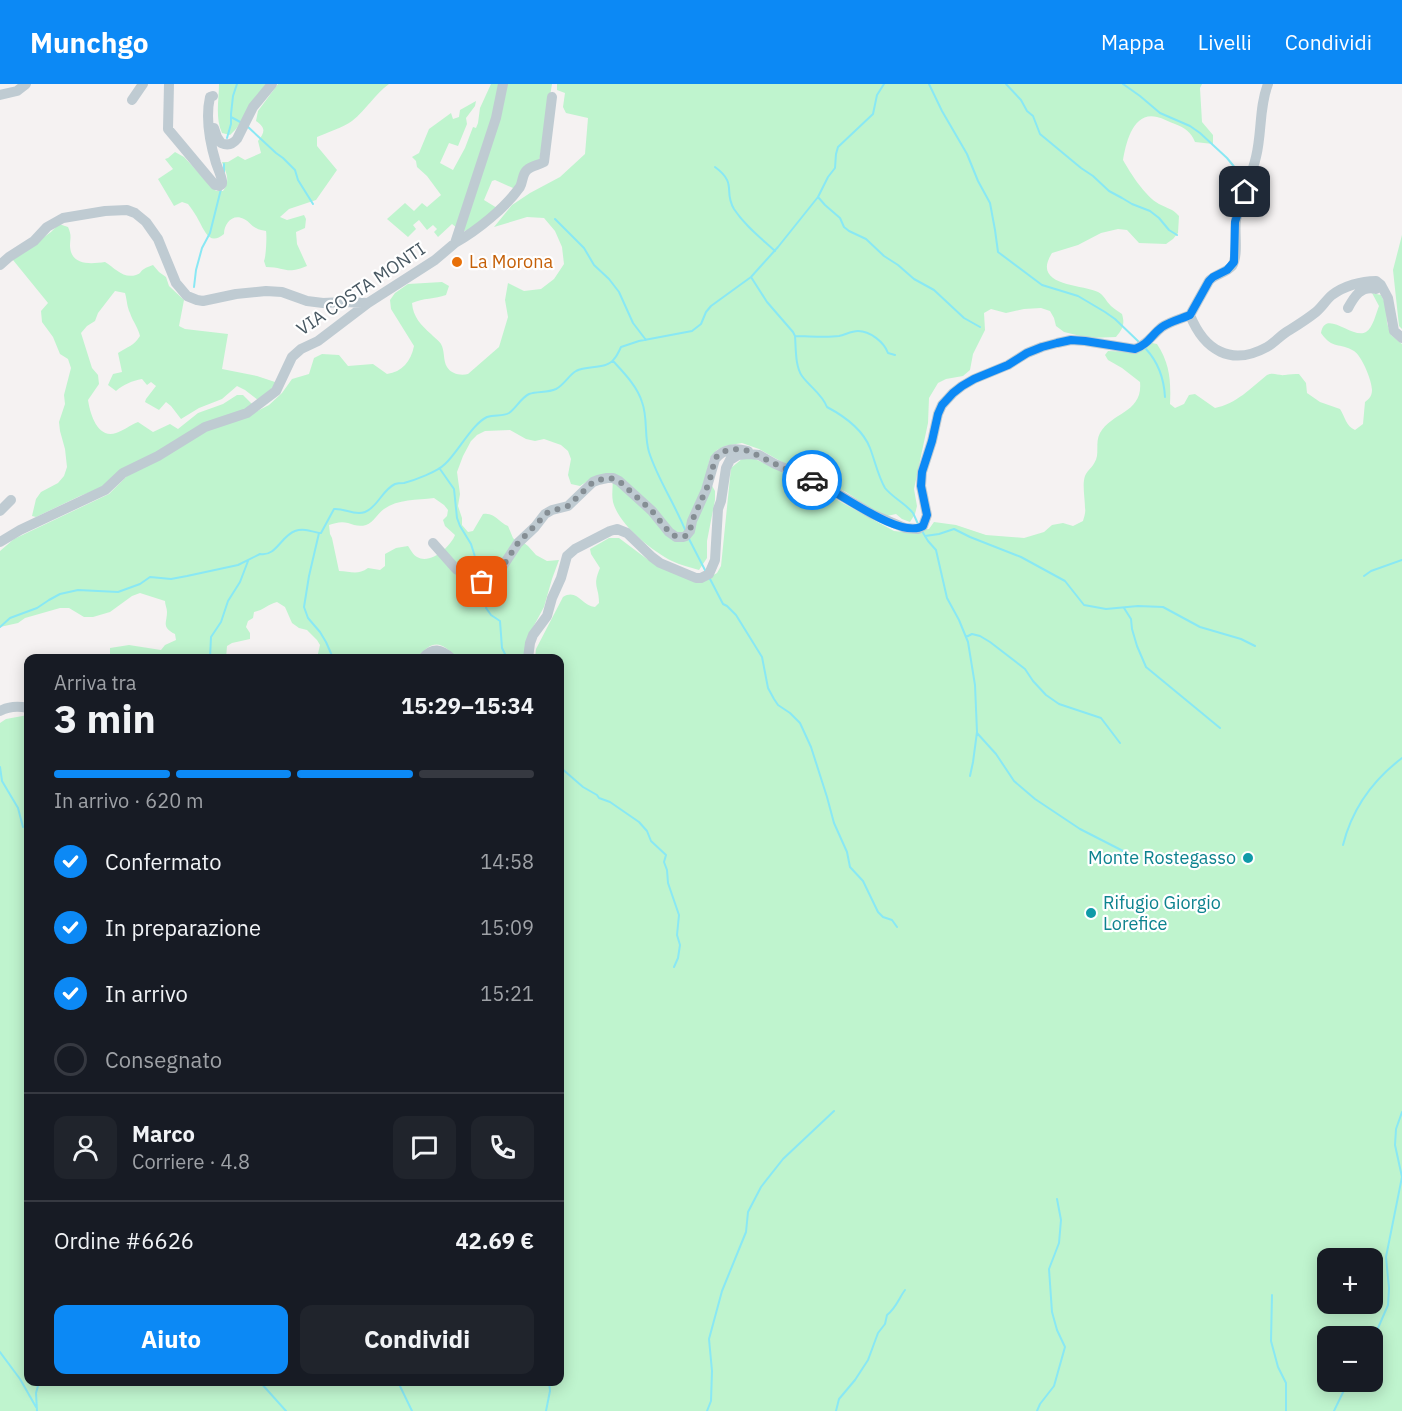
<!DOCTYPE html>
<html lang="it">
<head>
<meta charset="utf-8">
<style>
	:root { --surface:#171b24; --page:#20242c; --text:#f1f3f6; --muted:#9ea1a6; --line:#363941; --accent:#0c89f5 }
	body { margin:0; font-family:"IBM Plex Sans",sans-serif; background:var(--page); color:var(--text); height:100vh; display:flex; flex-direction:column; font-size:22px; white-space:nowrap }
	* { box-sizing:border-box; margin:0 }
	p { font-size:20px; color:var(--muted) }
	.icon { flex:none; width:33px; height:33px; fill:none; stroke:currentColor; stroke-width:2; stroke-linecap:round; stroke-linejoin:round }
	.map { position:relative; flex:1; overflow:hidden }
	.side { position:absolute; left:24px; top:570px; width:540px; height:732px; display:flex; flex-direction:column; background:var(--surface); border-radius:12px; box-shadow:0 3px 15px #0003 }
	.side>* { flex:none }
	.buttons { position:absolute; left:1317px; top:1164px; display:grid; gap:12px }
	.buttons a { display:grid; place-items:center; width:66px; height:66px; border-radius:12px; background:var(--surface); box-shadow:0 3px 15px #0003; font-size:30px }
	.pin { position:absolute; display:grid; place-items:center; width:51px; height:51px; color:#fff; margin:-26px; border-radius:12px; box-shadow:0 3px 9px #0006 }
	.courier { position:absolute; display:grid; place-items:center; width:60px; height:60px; margin:-30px; border:4px solid #0c89f5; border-radius:50%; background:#fff; color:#222; box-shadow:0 2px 8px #0007 }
	.headline em { font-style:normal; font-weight:800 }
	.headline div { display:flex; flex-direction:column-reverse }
	.headline { display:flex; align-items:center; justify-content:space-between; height:102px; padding:0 30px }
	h1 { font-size:39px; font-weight:800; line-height:45px }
	.bar { display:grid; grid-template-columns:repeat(4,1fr); gap:9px 6px; align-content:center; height:72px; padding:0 30px }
	.bar i { height:8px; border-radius:4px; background:var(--line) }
	.bar .on { background:var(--accent) }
	.bar p { grid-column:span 4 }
	.line { display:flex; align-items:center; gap:15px; padding:0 30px; border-top:2px solid var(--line) }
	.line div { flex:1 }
	.round { display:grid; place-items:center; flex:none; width:63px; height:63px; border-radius:12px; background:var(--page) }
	ol { padding:0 30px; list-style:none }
	li { display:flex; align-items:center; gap:18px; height:66px }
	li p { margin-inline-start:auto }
	li .icon { padding:6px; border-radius:50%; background:var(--accent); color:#fff; stroke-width:4 }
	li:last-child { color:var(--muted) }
	li i { width:33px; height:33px; border:3px solid var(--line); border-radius:50% }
	.action { display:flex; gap:12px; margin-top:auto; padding:12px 30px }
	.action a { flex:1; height:69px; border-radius:12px; background:var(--accent); color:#fff; font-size:24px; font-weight:800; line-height:69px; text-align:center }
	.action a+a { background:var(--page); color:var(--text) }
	header { display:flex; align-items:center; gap:36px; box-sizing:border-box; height:84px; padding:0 30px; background:var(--accent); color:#fff }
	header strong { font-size:28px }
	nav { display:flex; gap:33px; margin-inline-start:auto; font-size:21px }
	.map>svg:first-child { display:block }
	.green { fill:#bff4ce; fill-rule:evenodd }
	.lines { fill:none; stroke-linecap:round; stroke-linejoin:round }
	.stream { stroke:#89e8f4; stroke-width:2 }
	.minor { stroke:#bfcbd2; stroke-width:10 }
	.done { stroke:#858e94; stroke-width:6; stroke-dasharray:0 10.8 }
	.route { stroke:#0c89f5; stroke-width:8 }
	.food-dot { fill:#e8710a; stroke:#fff; stroke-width:2 }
	.culture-dot { fill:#0f9aa8; stroke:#fff; stroke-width:2 }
	.labels { text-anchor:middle; stroke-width:4.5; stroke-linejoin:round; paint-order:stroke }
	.food-label { font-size:18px; fill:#c56008; stroke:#fff; text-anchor:start }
	.street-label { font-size:18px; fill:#485862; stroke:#fff }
	.culture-label { font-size:18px; fill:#0d838f; stroke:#fff; text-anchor:end }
</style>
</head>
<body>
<header>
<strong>Munchgo</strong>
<nav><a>Mappa</a><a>Livelli</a><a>Condividi</a></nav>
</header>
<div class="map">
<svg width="1402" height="1327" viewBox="0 0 1402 1327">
	<rect width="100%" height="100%" fill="#f5f2f2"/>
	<path class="green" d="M219,0H267L236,45L230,51L222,49C215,34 219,16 219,0Z
		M278,0H389C375,10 366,26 352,37C344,43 326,49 317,53V62L337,86L316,116L289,125L280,133L287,136L304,131L306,135L305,144L296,148L297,160L307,182C286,191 286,183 266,183L264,177C266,173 267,152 266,147C263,146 259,146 256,144C251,142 249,137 244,135C233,129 224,139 224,150C210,162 205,148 199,137C196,131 192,125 188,120L182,118L174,122L158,95L173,85L165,75L168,74L175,68L184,73L216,107H223C231,96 226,89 222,78H228L238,72L245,76L261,69L258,57C265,48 266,44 256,37L258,27Z
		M491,0H499L494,30L457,144L452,140L438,153L434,148L437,145L433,141L427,146L419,136L413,141L416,145L408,153L387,135L405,119L414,127L422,119L427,123L441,111L427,92L417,83L416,77L412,73L419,69L429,45L451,29L453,35L459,33L460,26L476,17L475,22L466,34L467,40L458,62L449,59L440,79L453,86L465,64L473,43L476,44L478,39L480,24Z
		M506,0H552L539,78L516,103L513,104L495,96L492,97L484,116L497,124L475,144L461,148Z
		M557,0H1202L1200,4L1202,38L1213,51V60L1195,58C1191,48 1185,44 1175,40C1169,38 1163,34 1157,33C1133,27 1126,59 1123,76C1131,90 1145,112 1159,120C1168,125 1172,124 1179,132L1178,149L1173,155L1166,160L1139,159L1127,146L1118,145L1101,149L1078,161L1052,169C1031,202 1080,200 1098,208C1104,211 1106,217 1111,222C1114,225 1118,227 1122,230C1125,240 1123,245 1116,253L1089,254L1064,248L1056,242L1054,234L1050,227L1041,224L1024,225L1006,229L991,225L984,229L985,246L973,270L970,286L963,292L946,295L938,299L929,314L928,339L914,405L917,422L915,430L910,438L902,435L896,430L887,432L873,426L846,408L791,383L759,365L742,359L725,362L717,366L710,374L706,391L715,407V416L707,457V474L699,486C690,483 680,481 672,477C652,467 619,441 613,418C611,408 614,401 612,391L595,392L580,402L571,400L568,391L571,375L568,367L561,361L544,355L535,357L526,355L510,346L485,347L477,351L471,357L463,372L457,388L460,410L458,422L462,434V441L468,448L473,447L483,430C495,428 498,438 508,442L513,454L517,458L524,459L528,462L536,471L547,477L559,476L552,495L544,523L531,547L525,574H457C441,557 433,555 417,574H317L320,561L317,556L307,546L299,544L292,539L285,523L277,518C268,520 264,526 254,528L253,534L248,537L246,543L250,549V555L232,559L227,562L226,574H118L110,570V564L129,561L161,566L165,561L176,556L175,550C161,543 167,539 167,528C167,524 165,521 165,517L140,509L132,512L110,528L93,533H84L69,524H60L25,534L18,539L0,543V467L14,455L109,410L127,392L193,352L248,332L269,321L282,309L292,295L309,290L314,274L322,270L339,271L348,282L373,280L387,290C402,288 411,277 414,262L391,225L390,216L395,209L408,200L442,198L449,202L446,211C435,215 423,214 412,219C413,233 421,241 431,250C434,253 439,257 441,260C445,267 443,277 447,283C451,290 461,292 468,290L499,263L508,233L505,216L508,199L524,207L541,205L554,195L564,180L562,163L555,147L544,134L527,133L494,143L512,121L530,109L560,93L585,70L588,34L566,29L563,23L565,9L557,6ZM434,414L444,421L448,426L447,432L443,436L445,442L455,451C451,462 431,481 417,473C413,471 411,466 408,462L396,464L385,470V482L380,486L368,484C357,492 350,487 339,487L332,454L330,450L329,441C335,439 341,437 348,439C354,441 359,443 366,441C374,438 377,430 384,425C398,415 417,416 434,414Z
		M59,140L68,143C72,152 70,154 70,162C71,182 91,180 105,178C115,184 123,195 136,191C142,189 139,188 144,185C146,183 151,182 153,181L159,188L166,193L169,202L184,216L179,242L185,245L228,250L222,285L257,292L278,299L258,316L245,306L237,302L222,315L199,324L181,335L171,322L166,318L159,326L145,318L146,315L156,302L151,298L147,301L142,295C132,297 124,300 116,307L108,301L113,290L122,288L118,269C127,263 134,262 140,252C138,243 133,238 130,229C127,223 127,216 125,209L115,207L98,229L95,237L87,242L81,249L92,284L98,291L99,300L88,316C90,329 97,355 116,349C123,347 130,341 138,338L153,348L170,340L178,345L198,329L223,320L237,311H243L253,321L101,404L80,412L36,433L32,432L36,415L41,408L58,399L64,392L67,383L65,365L60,347L59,338L65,320L64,311L71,284L68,275L60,270L53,253L42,238L41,227L48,219L13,176L51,148Z
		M1402,151V245L1399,242L1393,186Z
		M1372,209L1381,211L1386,221L1387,239L1391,251L1402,260V1327H0V639L6,635L28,631C28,644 24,648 28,660V1298H560V574H535L536,565L563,513C577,504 582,522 595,523L599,519C599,502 592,503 600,484L591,470L590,465L609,454H619L647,475L705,496L717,489L721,482L731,384L743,374L755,375L789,391L814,401L839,417L894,447L904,448L929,445L934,438L956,441L986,451L1024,454L1044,448L1052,441L1063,439L1073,442L1083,437C1084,433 1086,428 1085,424C1085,415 1082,400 1085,392C1088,385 1095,382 1097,372C1098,365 1096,356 1100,349C1112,328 1143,329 1140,298L1122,284L1108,276L1105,271L1108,267L1134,268L1152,259L1157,260C1170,280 1171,297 1170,320L1175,324L1184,320L1189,311L1195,310L1215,324C1236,320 1251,304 1267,291C1274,288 1278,292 1285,291C1290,290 1294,290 1299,290L1306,299L1307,309L1320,318L1340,325C1345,333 1346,342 1355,346L1363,340L1365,318C1369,315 1372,312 1372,306C1372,297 1362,272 1354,267C1339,258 1333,266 1321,249C1325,224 1353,256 1366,248C1373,244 1376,229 1379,222ZM1328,1174H1372V1220H1328ZM1328,1252H1372V1298H1328Z"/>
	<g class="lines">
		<path class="stream" d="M929,0L942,27L967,70L978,97L990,119L995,146L998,168L1042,201L1078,212L1105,228L1115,235L1140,259
			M1006,0L1021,16L1027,27L1033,32L1040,50L1081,84L1093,92L1109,107L1122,114L1132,120L1150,127L1159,134L1169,146L1177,151
			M1123,0L1140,12L1160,29L1190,42L1200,49L1227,74L1236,85
			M231,33L242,39
			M247,42L276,69L283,74L295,86L298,96L313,120
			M227,54L231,40V30L233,12L237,0
			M715,83C738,100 723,107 734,125C745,142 761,154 775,167
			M224,88V80
			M818,113L825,121L840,134L844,143L849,147L866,155L884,172L898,181L914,195L934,206L964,234L980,243
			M555,135L584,164L594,181L609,195L619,208L633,239L646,256
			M751,193L767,218L793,248L795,252C796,264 795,282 802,292C810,303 822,310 827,323C844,332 863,346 870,364C875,377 878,392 885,404C893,414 905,419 913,429C915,433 917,438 919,442
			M194,203L196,186L202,164L210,149L221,105
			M795,252C809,252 825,254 839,252C845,251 851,247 858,247C870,247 884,258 888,269L895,271
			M1146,265C1158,278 1164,295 1165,313
			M613,277C624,289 637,302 642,318C648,334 644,352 649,368C658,396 675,420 686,448
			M440,385L454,405L457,434L460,442L471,460L481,492
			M922,447L928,457L936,466L947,514L959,536L968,558L975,601L977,648L973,678L970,692
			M925,452L939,450L954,445L970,453L1021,473L1065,497L1084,521L1106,525L1138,522L1163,523L1200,543L1241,555L1255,562
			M688,453L706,488
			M1364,492L1371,487L1402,476
			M709,493L723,520L727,522L736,531L762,573L768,604L774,615L778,621L790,629L800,639L811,663L827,713L834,739L847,768L850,783L863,797L878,828L883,833L892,836L897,843
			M484,500C489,509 490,515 486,524L491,531L500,537L502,564L507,574
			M1124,524L1131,535L1132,545L1137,562L1146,583L1220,644
			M0,543L10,534L37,524L49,516L60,510L78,506L118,508L140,500L150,493L171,495L187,492L238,481L260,470C276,473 281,452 295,447C303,444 311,447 319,449
			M966,553L972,550L980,552L990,558L1025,585L1033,597L1046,611L1059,620L1101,634L1120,659
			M210,574L211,553L221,538L228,517L240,498L248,477
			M333,574L326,558L320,548L308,534L304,523L309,492L319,449H321L334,425C345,424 354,432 365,428C378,423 382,406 395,400C398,399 401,399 404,399C415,396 437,388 445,380C458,368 472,340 487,333C495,330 502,333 509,329C516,324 521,314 529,310C538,307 547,309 556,305C564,301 569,291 576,287C588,281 606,286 614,275C617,272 619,267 621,263L639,257L692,247L701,240L706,228L711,222L751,193L778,163L818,113L828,93L835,84L836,70L838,63L873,30L877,11L884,0
			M977,649L996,670L1014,697L1035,715L1080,745L1125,768L1133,770
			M0,683L2,697L18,724L23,743
			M560,683L583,703L597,711L599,714L610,718L639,738L647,747L651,757L666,771L664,778L667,786L668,799L679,831L677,851L680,861L678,874L674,883
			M1343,761C1352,725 1373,696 1402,674
			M560,1105L562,1077
			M1272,1211L1271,1257L1278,1283L1286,1299V1327
			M1372,1258L1388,1221L1389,1204L1386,1173L1402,1093L1395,1061L1396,1045L1402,1028
			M0,1268L20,1295L36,1323
			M260,1298L286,1327
			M398,1298L412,1327
			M37,1327L36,1309L39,1298
			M546,1327L550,1307L549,1298
			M707,1327L711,1317L712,1287L709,1255L722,1207L746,1148L748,1128L761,1103L783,1075L834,1027
			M836,1327L839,1315L855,1296L868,1276L878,1249L885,1240L887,1231C896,1224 899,1214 905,1206
			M1037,1327L1040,1320L1054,1302L1065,1263L1057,1246L1052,1228L1049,1185L1059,1159L1061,1136L1057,1115
			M1334,1327L1348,1298"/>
		<path class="minor" d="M169,0L168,45L209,94L215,101L219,102L222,100V97C221,91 218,85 216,79C210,59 205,35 210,13L213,12
			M0,11L17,7L26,0
			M132,16L143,0
			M214,44L217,53L221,59C228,62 233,60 237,55L253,23L272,0
			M455,159C478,146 505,124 520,103C523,98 522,90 527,86C531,82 539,81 544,78L552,13
			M0,181L9,173L34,157L47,143L63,134L105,127L127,126L135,129L146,138L158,155L176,199L187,212L197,216L203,217L236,210L266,207L282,208L307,217L323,219L344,218L368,219
			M1348,224C1354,213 1361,201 1376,205
			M1190,231C1204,266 1231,283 1267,263C1274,259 1279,253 1285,249C1296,242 1306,236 1316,228C1322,223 1326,216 1332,211C1344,202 1361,197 1376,197L1381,201L1388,214L1394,247L1402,254
			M1190,231L1209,197C1215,190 1226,189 1232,182C1239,171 1234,148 1236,136C1240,114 1251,95 1256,73C1262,49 1259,23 1268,0
			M0,427L11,416
			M0,458L20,446L105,406L123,389L158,372L205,343L247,329L276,307L292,273L301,265L318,257L368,219L435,176L455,159L496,34L503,0
			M433,459L456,485L478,497L489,496L497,491L518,459L535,443L545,430L552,426L568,422L593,398L598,396L607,394H613L619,397L652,427L669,448L676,453H683L686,452L690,447L692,437L706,406L715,375C724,364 735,364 748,367
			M423,574C433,563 441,565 451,574
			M528,574L530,559L533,551L547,532L552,514L561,494L567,472L575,465L610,447L617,445L627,449L652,473L660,479L696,494H701L709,490L715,476L718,425L721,417L726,384L730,376L738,371L749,370L759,371L775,380L818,398L872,430L905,444L918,445L923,442L927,431L921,402L922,388L932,357L938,330L942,321L953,309L962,302L974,295L1008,281L1027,269L1042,263L1057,259L1071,256L1085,257L1135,265C1148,260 1152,251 1162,243C1171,237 1181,235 1190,231
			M0,627C9,622 19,622 28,624"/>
	</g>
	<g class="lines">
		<path class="done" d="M482,498L489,496L497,491L518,459L548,428L568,422L591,400L598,396L610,394L619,397L652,427L669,448L672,451L680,453L686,452L690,447L692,437L709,399L715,375L718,371L727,366L740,365L749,367L775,380L812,396"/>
		<path class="route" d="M812,396C836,405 899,456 923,442L927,431L921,402L922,388L932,357L938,330L942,321L953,309L962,302L974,295L1008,281L1027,269L1042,263L1057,259L1071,256L1085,257L1135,265C1149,260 1151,251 1162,243C1171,237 1181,235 1190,231L1209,197L1213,193L1227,186L1234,178L1235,138L1245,108"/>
	</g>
	<circle class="food-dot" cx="457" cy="178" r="6"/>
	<g class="culture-dot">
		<circle cx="1248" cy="774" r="6"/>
		<circle cx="1091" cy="829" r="6"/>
	</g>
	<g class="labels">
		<g class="food-label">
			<text x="469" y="184">La Morona</text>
		</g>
		<g class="street-label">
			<text transform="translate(361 205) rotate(-34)" y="6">VIA COSTA MONTI</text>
		</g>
		<g class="culture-label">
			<text x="1236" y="780">Monte Rostegasso</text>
			<text x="1103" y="825" text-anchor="start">Rifugio Giorgio<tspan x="1103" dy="21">Lorefice</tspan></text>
		</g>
	</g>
</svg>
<div class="buttons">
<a>+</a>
<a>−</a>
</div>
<div class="pin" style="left:482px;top:498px;background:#ea580c"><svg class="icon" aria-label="bag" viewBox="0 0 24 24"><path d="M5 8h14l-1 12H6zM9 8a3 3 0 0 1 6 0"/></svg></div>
<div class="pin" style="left:1245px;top:108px;background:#1f2937"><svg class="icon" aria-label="home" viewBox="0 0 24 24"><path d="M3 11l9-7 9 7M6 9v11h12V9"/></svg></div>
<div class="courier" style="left:812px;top:396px"><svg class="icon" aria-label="car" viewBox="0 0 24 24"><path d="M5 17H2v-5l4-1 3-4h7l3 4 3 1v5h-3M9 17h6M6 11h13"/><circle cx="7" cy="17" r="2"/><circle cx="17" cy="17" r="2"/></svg></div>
<section class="side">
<div class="headline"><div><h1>3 min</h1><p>Arriva tra</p></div><em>15:29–15:34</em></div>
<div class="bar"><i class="on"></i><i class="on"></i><i class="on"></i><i></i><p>In arrivo · 620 m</p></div>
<ol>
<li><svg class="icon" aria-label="check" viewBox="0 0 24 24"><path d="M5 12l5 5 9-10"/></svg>Confermato<p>14:58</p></li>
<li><svg class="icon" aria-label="check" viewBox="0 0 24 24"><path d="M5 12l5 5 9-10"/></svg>In preparazione<p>15:09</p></li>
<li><svg class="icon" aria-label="check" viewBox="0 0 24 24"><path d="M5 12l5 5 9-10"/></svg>In arrivo<p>15:21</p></li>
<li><i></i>Consegnato</li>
</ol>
<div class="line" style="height:108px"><a class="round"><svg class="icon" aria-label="person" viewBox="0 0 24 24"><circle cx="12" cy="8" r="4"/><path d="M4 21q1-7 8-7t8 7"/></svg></a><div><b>Marco</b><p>Corriere · 4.8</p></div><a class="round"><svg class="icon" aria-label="chat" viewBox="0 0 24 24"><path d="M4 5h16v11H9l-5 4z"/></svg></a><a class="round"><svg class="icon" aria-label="phone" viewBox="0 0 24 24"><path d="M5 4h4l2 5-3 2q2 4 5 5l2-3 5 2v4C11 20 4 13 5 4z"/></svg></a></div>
<div class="line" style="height:78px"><div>Ordine #6626</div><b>42.69 €</b></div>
<div class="action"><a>Aiuto</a><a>Condividi</a></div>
</section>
</div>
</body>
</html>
